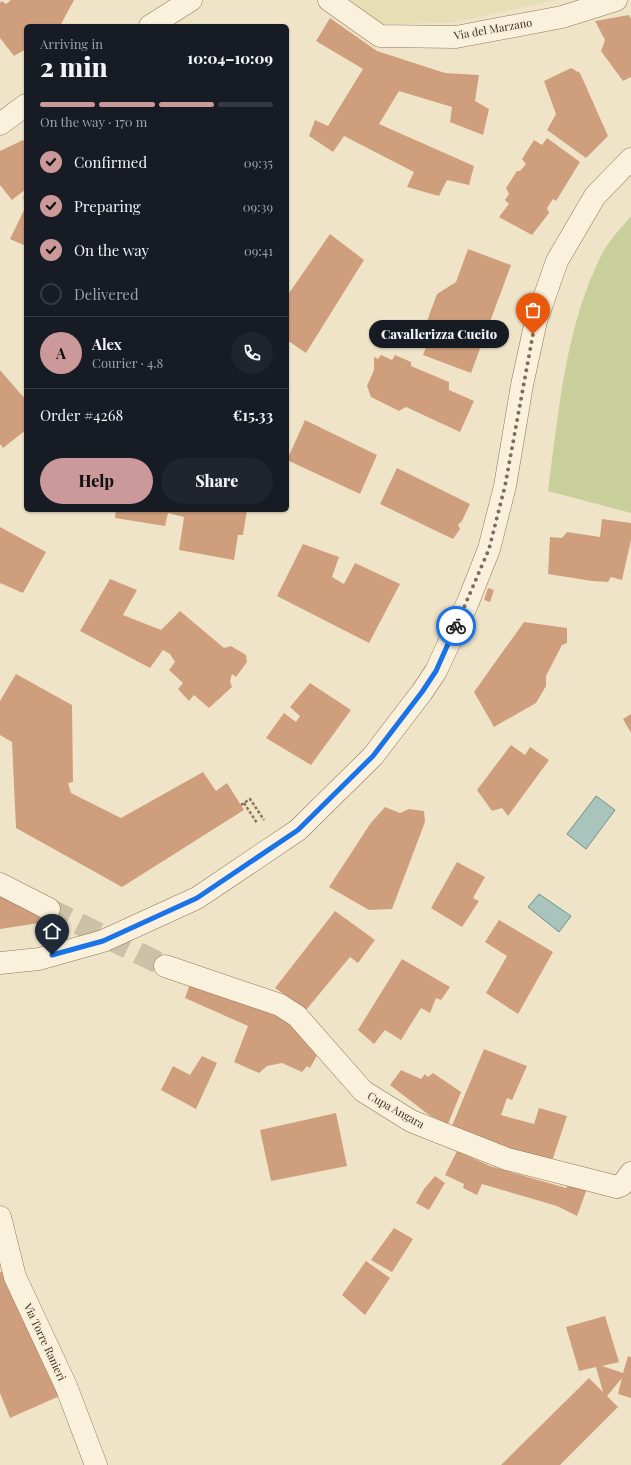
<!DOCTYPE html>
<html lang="en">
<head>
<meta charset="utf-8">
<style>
	:root { --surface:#171b24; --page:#20242c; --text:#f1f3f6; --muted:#9ea1a6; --line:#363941; --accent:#cc999b }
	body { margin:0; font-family:"Playfair Display",serif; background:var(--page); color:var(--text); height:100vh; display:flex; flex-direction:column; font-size:15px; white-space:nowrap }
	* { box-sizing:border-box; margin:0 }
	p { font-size:13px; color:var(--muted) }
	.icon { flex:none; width:22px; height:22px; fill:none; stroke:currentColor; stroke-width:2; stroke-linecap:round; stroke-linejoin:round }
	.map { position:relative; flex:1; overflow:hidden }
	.side { position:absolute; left:24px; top:24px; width:265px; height:488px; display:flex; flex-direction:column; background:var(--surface); border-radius:6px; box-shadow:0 1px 3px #0004 }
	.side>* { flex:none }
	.pin { position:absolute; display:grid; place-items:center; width:34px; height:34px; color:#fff; margin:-41px -17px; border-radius:50% 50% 50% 0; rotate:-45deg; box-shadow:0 0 4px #0007 }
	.pin .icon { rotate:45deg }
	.courier { position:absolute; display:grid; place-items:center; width:40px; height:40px; margin:-20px; border:3px solid #1a73e8; border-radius:50%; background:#fff; color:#222; box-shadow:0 1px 5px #0007 }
	.bubble { position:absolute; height:28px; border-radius:14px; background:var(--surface); box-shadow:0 1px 3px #0004; font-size:13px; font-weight:800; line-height:28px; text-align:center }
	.overview em { font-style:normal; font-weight:800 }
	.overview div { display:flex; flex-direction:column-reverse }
	.overview { display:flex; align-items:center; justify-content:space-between; height:68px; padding:0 16px }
	h1 { font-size:26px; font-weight:800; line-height:30px }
	.bar { display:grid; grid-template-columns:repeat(4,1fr); gap:6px 4px; align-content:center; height:48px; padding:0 16px }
	.bar i { height:5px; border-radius:3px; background:var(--line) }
	.bar .selected { background:var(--accent) }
	.bar p { grid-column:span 4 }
	.line { display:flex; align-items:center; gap:10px; padding:0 16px; border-top:1px solid var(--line) }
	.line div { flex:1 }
	.round { display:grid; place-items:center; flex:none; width:42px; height:42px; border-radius:21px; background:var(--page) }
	ol { padding:0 16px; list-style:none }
	li { display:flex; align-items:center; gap:12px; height:44px }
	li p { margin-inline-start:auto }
	li .icon { padding:4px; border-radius:50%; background:var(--accent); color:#111; stroke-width:4 }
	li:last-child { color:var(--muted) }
	li i { width:22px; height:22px; border:2px solid var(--line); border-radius:50% }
	.action { display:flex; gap:8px; margin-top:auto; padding:8px 16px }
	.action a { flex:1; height:46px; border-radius:24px; background:var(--accent); color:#111; font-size:16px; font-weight:800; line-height:46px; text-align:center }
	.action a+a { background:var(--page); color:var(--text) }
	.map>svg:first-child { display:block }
	.farmland { fill:#e6deb5 }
	.green { fill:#c9cf9b }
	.water { fill:#a9c4bc; stroke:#6f938a }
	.building { fill:#cf9f7d }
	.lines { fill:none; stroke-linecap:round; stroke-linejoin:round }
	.minor-tunnel { stroke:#ccc0a6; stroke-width:22; stroke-dasharray:22 11; stroke-linecap:butt }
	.minor-casing { stroke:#8d765c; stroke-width:23 }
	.path { stroke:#8d765c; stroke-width:2.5; stroke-dasharray:3 2; stroke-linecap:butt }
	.minor { stroke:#faf1dc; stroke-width:22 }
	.done { stroke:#7c6e5b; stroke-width:4; stroke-dasharray:0 7.2 }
	.route { stroke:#1a73e8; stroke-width:5 }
	.labels { text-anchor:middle; stroke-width:3.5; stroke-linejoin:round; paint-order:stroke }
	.street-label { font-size:11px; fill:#3d2e20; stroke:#f7eed8 }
</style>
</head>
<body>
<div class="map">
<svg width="631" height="1465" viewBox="0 0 631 1465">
	<rect width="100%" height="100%" fill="#f0e4c8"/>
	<path class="farmland" d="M346,0H556L450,23L382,24Z"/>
	<path class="green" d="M631,216V513L548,491C559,410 565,326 603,252C610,239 622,227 631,216Z"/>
	<path class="water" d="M596,796L615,810L586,849L567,834Z
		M539,894L571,916L559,932L528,907Z"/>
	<path class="building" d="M11,0H74L60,26H26V49L14,56L0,38V3L2,1L6,4Z
		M629,15L631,19V77L623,81L601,51L605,40L595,21Z
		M330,18L377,51L445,73L479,75L475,101L489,109L483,135L450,122L452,107L399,91L379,124L474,166L469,185L447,180L439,196L407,187L414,172L344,136L333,152L309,136L315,120L328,126L363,69L316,41Z
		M571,68L580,73L608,136L586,158L547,130L556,114L544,81Z
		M547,138L580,162L556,201L553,199L547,208L549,213L532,235L499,217L509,204L505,200L509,194L506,188L517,171H520L526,164L522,159L534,140L542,145Z
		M23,140L26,144V189L12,200L0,185V151Z
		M26,194V205L23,197Z
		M26,206V246L10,239Z
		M330,234L364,260L306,353L287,340V296Z
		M468,249L511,265L471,373L423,355L428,342L420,340L437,294L456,282Z
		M381,355L392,360L395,355L411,362V366L449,382V390L474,401L460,432L406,407L399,411L371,397L367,386L374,370V357L378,359Z
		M0,370L26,400V421L24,423L26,430L3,448L0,444Z
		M305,420L377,455L360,494L287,460Z
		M397,468L470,504L462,521L458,525L460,529L453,539L380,504Z
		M116,510H247L243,535H238L234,560L179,550L184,517L168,513L165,526L115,518Z
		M602,519L631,523V540L622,580L611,577L608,582L592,581L548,574L550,537L562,538L567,532L600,537Z
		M0,527L46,552L23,593L0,583Z
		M303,544L339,557L332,577L344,584L355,563L400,584L369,643L277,596Z
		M110,579L137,590L123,615L161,630L180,611L224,648L231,646L246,655L247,662L236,677L232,674L230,681L232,687L209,708L194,695L189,701L178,689L183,683L169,670L175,662L170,654L163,650L150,668L80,631Z
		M488,588L494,590L490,602L484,600Z
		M524,622L567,628V643L562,645L546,676V686L536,703L494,727L474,692Z
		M16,674L72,705L73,782L68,783L71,793L121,818L203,772L216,791L227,783L244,810L122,887L16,828L12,742L0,735V701Z
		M310,683L351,710L311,765L266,738L284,713L296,722L300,716L290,707Z
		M631,714V733L623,719Z
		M511,745L525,755L530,747L549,760L508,816L502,808L492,811L477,790Z
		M385,807L400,813L409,809L424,811L425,822L392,909L369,910L329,887L370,824Z
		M457,862L485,877L473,898L479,901L462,927L431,908Z
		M0,890L43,910L39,923L0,929Z
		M335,911L375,940L358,963L350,957L306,1010L275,988Z
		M499,920L553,952L518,1014L486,993L507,956L485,942Z
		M402,959L450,987L441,1000L436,998L430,1013L421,1008L401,1040L385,1030L374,1044L358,1030Z
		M192,978L277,1011L322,1046L310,1068L307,1066L302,1072L282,1063L267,1066L259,1073L234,1062L248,1026L185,998Z
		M484,1049L527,1066L512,1100L507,1098L501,1115L534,1124L539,1108L567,1116L552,1161L488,1143L451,1128Z
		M202,1056L217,1063L196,1109L161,1090L173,1066L190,1075Z
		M401,1070L421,1079L425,1074L428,1077L433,1073L461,1092L448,1124L429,1115L390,1085Z
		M336,1113L347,1166L271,1181L260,1130Z
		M457,1151L490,1166L566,1188L572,1180L588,1186L577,1216L557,1206L482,1184L477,1195L463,1188L464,1184L445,1175Z
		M435,1176L445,1183L429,1210L416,1203L424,1189Z
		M394,1228L413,1239L392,1272L371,1260Z
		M366,1261L390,1278L365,1315L342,1295Z
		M6,1270L64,1394L10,1418L0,1393V1272Z
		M605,1316L619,1362L602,1366L623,1373L628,1356L631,1357V1398L618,1394L622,1378L607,1396L618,1407L560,1465H501L589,1378L603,1392L596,1367L579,1371L566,1327Z"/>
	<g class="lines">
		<path class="minor-tunnel" d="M49,909L165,966"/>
		<g class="minor-casing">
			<path id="minor" d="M329,0L380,36L456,37L562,17L616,0
				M150,26L191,0
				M0,124L26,105
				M0,884L49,909
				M0,963L39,959L103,941L197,898L298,830L373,756L422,692L436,671L468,602L489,549L505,486L522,385L536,321L557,261L595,196L631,159
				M165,966L280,1005L297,1016L363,1091L411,1121L507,1159L617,1187L622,1185L631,1173
				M0,1217L15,1277L66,1386L96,1465"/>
		</g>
		<path class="path" d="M244,803L257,823
			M241,805L250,799L264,820"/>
		<use href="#minor" class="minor"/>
	</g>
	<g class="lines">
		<path class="done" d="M456,626L489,549L505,486L533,334"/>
		<path class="route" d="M52,955L103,941L197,898L298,830L373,756L422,692L436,671L456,626"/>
	</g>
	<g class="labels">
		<g class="street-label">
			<text transform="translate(493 29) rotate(-10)" y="4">Via del Marzano</text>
			<text transform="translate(396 1110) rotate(29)" y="4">Cupa Angara</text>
			<text transform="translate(45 1342) rotate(65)" y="4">Via Torre Ranieri</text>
		</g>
	</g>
</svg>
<div class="pin" style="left:533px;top:334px;background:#ea580c"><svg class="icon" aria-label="bag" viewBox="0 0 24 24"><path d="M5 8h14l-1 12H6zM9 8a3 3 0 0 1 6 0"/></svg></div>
<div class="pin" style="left:52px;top:955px;background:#1f2937"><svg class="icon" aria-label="home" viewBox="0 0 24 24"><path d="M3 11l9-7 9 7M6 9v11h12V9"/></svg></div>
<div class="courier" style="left:456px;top:626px"><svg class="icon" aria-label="bike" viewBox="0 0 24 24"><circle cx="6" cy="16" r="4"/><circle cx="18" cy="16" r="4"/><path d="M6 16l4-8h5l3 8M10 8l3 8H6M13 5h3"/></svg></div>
<div class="bubble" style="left:369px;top:320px;width:140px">Cavallerizza Cucito</div>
<section class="side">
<div class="overview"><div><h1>2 min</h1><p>Arriving in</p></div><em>10:04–10:09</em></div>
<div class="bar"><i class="selected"></i><i class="selected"></i><i class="selected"></i><i></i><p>On the way · 170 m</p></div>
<ol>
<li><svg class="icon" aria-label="check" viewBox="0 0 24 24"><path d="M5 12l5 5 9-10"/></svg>Confirmed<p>09:35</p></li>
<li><svg class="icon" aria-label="check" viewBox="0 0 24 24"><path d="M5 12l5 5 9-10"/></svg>Preparing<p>09:39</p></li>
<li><svg class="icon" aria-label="check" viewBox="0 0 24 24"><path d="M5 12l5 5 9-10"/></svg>On the way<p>09:41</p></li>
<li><i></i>Delivered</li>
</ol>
<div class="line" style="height:72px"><b class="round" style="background:var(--accent);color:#111">A</b><div><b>Alex</b><p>Courier · 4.8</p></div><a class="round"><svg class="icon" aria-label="phone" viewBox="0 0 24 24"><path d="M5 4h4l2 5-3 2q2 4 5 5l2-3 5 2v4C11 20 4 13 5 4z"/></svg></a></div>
<div class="line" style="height:52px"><div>Order #4268</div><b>€15.33</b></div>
<div class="action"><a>Help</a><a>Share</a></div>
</section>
</div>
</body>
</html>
